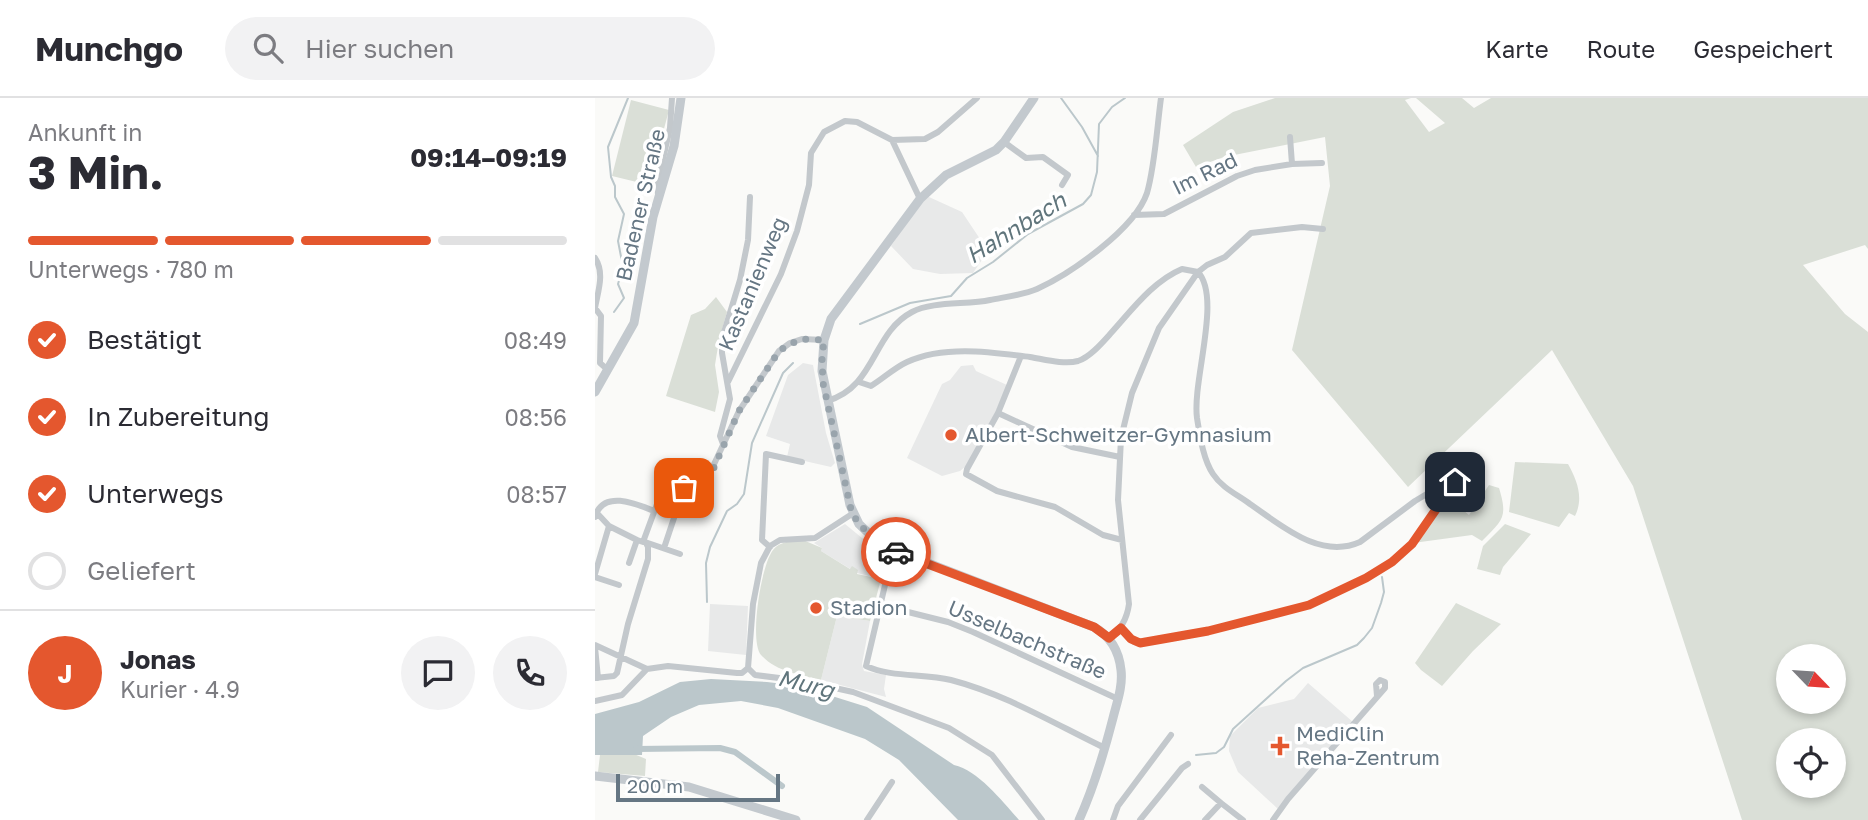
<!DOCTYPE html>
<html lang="de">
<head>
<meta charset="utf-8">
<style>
	:root { --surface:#fff; --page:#f2f2f3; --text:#2b2b33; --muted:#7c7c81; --line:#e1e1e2; --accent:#e4572e }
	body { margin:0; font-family:"Golos Text",sans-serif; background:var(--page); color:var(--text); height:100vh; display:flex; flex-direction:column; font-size:26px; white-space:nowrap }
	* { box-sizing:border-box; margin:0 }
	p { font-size:23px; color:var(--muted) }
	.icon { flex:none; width:38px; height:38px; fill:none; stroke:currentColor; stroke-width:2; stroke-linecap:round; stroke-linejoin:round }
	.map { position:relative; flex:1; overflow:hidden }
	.details { display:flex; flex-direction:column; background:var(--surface); width:595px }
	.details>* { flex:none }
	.needle { width:46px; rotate:115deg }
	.controls { position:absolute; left:1181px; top:546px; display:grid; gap:14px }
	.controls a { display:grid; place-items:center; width:70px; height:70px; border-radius:50%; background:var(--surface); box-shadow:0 4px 10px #0003; font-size:35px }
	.scale { position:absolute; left:21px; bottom:18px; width:164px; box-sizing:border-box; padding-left:7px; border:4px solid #657683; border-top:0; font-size:19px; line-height:24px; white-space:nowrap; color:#657683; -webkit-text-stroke:5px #fff; paint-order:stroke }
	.pin { position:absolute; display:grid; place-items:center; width:60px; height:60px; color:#fff; margin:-30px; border-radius:14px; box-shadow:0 4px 10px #0006 }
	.courier { position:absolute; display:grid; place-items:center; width:70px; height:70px; margin:-35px; border:5px solid #e4572e; border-radius:50%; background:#fff; color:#222; box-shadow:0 2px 9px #0007 }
	.head em { font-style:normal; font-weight:700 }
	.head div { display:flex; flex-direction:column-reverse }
	.head { display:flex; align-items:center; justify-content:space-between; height:119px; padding:0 28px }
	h1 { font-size:46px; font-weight:700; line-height:52px }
	.bar { display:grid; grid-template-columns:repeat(4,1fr); gap:10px 7px; align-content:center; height:84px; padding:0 28px }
	.bar i { height:9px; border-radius:5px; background:var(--line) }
	.bar .active { background:var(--accent) }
	.bar p { grid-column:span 4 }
	.line { display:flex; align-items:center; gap:18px; padding:0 28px; border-top:2px solid var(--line) }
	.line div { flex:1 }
	.round { display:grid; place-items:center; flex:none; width:74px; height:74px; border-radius:37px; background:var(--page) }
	ol { padding:0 28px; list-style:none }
	li { display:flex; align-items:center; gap:21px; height:77px }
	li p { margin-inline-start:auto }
	li .icon { padding:7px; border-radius:50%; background:var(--accent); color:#fff; stroke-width:4 }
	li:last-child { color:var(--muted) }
	li i { width:38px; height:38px; border:4px solid var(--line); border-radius:50% }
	header { display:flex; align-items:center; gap:42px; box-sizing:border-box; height:98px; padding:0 35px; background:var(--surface); border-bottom:2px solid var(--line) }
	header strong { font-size:33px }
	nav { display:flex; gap:38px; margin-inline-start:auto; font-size:24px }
	.search { width:490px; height:63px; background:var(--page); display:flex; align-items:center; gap:18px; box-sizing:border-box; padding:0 24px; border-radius:38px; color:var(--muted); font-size:26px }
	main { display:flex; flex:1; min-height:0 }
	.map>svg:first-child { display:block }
	.built { fill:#e8e9e9 }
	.green { fill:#dadfd7; fill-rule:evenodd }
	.water { fill:#bbc7cb }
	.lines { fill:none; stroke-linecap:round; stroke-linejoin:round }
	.stream { stroke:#bbc7cb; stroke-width:2 }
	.canal { stroke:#bbc7cb; stroke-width:6 }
	.street { stroke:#c3c8cc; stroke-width:6 }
	.secondary { stroke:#c3c9ce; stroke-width:9 }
	.done { stroke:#99a4ac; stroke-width:7; stroke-dasharray:0 12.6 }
	.route { stroke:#e4572e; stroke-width:9 }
	.poi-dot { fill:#e4572e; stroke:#fff; stroke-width:2.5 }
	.labels { text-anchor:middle; stroke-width:7; stroke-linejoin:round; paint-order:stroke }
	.street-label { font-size:21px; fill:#657683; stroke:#fff }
	.poi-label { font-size:21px; fill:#657683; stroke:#fff; text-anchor:start }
	.water-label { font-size:23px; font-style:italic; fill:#60757c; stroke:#fff }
</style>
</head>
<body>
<header>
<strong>Munchgo</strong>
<div class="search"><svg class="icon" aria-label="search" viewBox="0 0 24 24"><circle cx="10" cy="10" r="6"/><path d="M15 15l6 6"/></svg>Hier suchen</div>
<nav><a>Karte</a><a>Route</a><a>Gespeichert</a></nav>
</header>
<main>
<section class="details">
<div class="head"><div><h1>3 Min.</h1><p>Ankunft in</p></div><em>09:14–09:19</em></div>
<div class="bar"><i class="active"></i><i class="active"></i><i class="active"></i><i></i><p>Unterwegs · 780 m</p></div>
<ol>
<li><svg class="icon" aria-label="check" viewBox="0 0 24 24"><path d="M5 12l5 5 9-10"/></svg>Bestätigt<p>08:49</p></li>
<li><svg class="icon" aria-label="check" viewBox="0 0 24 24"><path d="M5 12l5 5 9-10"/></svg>In Zubereitung<p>08:56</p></li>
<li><svg class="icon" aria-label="check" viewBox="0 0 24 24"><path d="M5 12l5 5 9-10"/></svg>Unterwegs<p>08:57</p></li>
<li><i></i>Geliefert</li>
</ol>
<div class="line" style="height:126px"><b class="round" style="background:var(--accent);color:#fff">J</b><div><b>Jonas</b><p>Kurier · 4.9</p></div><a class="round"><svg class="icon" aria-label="chat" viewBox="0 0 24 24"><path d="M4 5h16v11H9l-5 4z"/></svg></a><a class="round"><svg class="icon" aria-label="phone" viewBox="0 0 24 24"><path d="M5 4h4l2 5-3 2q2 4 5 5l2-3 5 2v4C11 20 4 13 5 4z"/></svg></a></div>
</section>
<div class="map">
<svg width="1273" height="722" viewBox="0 0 1273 722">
	<rect width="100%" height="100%" fill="#fafaf8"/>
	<path class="built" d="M334,99L367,114L393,153L378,175L345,176L318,171L296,148L329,100Z
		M208,265L218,267L231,335L240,365L236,369L192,359L195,346L171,338L193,277Z
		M378,267L381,273L412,287L401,313L371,368L365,373L347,378L312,360L347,286L355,282L366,268Z
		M250,426L289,458L286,481L262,475L226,453L227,450L219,445Z
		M115,506L153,508L151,557L113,553Z
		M242,518L275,523L267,566L269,573L291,577L289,591L291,599L226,582Z
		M713,585L758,624L683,711L643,674L634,653L635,638L663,610L699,601Z"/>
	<path class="green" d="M680,0H816L810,2L834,34L850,25L821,0H867L879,10L896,0H1273V151L1270,147L1208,167L1250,216L1273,234V722H1147L1038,388L957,252L813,389L697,252L735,88L730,39L629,59L601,69L588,47L638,14ZM1194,558H1239V604H1194ZM1194,642H1239V688H1194Z
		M36,2L74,12L54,87L17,78Z
		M121,199L132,214L124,242L120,267L124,294L120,314L71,298L96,217L110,211Z
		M920,364L973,366C982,382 989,400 980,418L974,415L964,429L914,414Z
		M894,387L904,390C913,419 908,422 887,443L877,437L818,445L852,399L874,417Z
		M910,426L936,436L908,469L905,477L882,471L888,448Z
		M208,442L227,450L226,453L255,471L257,468L263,472L262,476L286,481L275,523L242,518L226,582C206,577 181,574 166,557C154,543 166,467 178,452C185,443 197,443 208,442Z
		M861,505L906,526L878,553L847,588L826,572L820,565Z
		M39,656L51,661L50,678L3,674L5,657Z"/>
	<path class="water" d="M116,581L172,584L205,588L272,609L359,667C383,672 408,704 424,722H363L304,662L270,641L183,610L146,603L104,607L76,619L48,638L47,657H0V616L44,604L85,584Z"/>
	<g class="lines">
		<path class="stream" d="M466,0L487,29L503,58
			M19,214L29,200L23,186L28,169L23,143L29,116L20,99V88L16,79L13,49L33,0
			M265,226L315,205L356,198L372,180L398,164L433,136L488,106L496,97L502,74L504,26L517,9L530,0
			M112,504L111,465L115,449L132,413L142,406L149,396L157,345L188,275L198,265
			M601,657L621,655L629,649L638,631L691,583L708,570L762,547L769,540L777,530L786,505L789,494L787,479"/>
		<path class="canal" d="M41,651L125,650L140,654L187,688"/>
		<path class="street" d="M695,39L697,66
			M297,42L330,41L343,34L382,0
			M409,44L431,60L448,59L473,77L467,87
			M63,96L62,87L75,30L77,0
			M539,117L569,116L642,78L660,72L697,66L727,65
			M0,160C10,175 3,193 0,210
			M0,210L6,218L5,265L13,272
			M426,258L403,315L372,371L371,376L402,393L460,409L508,437L527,442
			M133,284L186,176L202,133L214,87L216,55L229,34L250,23L262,24L297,42L325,101
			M264,284L276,288C289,280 299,270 312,264C349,247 396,254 435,259C448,261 469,267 483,263C495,259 507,245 516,235C536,213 558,183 587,171L603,174
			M232,303C281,289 277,235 317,214C337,203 372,207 395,202C410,199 428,197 442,191C475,176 540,131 552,95C560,67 562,29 566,0
			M403,315L477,349L525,359
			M128,346L125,338L135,301L127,255V241L145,182L153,142L155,99
			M1,414L14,428L42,442
			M0,419C8,391 42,406 59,413
			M42,442L48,444L65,398L69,394L103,386L113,379L144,313L184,253L195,245L207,241L229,242
			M50,444L85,456
			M175,449L167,442L171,356L207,364
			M69,450L89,390
			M298,453L271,568C297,580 329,575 356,582C410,596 460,626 510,650
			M34,465L42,442
			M0,476L14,428
			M0,479L24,487
			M285,507L353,524L378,534L523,601
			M526,530L539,544L545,545L591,538L714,507L770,480L797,464L816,446L860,384L859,380L855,382L820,403L765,444C725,462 686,427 655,406C643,397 627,390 618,376C608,361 605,338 602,320C597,283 627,200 603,174
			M514,540C526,532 532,521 534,506L523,402L526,340L537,295L564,230L603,174L612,167L630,159L656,135L707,129L728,131
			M0,547L52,571L73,568L142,575H147L153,570
			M0,549L3,580
			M153,570L160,577L208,583L258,594L354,630L397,657L447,722
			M153,570L158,506L166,465L175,448L185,442L220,440L257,416
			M0,580L19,578L22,575L33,526L53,461V449L51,445
			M0,603L27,597L52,571
			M607,689L626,705
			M272,722L297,684
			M518,722L523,708L576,637
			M545,722L587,670L593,666
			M610,722L626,705L648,722
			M678,722L693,701L790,590V584L785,582L781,586L782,598"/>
		<path class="secondary" d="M439,0L409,44L401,52L351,77L325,101L236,221L229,242L227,273L255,407L264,426L286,447L499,529C515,538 524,553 526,572C528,588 522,604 518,620C509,655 499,689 484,722
			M0,294L39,225L58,119L79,48L86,0
			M0,678L94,689L201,722"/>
	</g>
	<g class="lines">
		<path class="done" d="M89,390L103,386L117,374L144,313L184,253L195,246L207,241L229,242L227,260L228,285L257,416L276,440L301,454"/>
		<path class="route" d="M301,454L499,529L514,540L526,530L536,541L545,545L613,533L714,507L771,480L797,464L817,446L860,384"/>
	</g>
	<g class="poi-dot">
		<circle cx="356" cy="337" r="7"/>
		<circle cx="221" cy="510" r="7"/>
		<path d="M681.5 637.5h7v7h7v7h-7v7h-7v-7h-7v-7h7z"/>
	</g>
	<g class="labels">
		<g class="street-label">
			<text transform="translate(610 76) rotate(-26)" y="7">Im Rad</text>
			<text transform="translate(46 107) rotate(-77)" y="7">Badener Straße</text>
			<text transform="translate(158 186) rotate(-67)" y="7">Kastanienweg</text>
			<text transform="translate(432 542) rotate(23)" y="7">Usselbachstraße</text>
		</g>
		<g class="poi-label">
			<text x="370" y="344">Albert-Schweitzer-Gymnasium</text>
			<text x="235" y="517">Stadion</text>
			<text x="701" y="643">MediClin<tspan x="701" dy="24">Reha-Zentrum</tspan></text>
		</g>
		<g class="water-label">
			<text transform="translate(421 130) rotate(-32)" y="8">Hahnbach</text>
			<text transform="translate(211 586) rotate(14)" y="8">Murg</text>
		</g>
	</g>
</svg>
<div class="controls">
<a><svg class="needle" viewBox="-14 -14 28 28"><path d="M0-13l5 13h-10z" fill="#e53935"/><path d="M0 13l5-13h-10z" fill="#7c7c81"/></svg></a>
<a><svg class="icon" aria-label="locate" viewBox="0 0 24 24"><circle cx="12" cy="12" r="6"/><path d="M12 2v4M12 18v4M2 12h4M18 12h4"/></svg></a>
</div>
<div class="scale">200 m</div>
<div class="pin" style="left:89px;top:390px;background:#ea580c"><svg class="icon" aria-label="bag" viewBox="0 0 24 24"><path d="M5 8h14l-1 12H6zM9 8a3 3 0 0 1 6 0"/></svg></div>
<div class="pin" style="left:860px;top:384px;background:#1f2937"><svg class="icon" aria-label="home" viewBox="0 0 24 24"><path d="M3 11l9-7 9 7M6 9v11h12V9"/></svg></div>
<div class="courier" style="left:301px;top:454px"><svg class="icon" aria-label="car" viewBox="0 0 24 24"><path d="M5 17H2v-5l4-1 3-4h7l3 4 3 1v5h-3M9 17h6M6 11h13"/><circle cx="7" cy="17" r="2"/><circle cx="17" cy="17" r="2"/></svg></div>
</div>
</main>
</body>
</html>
